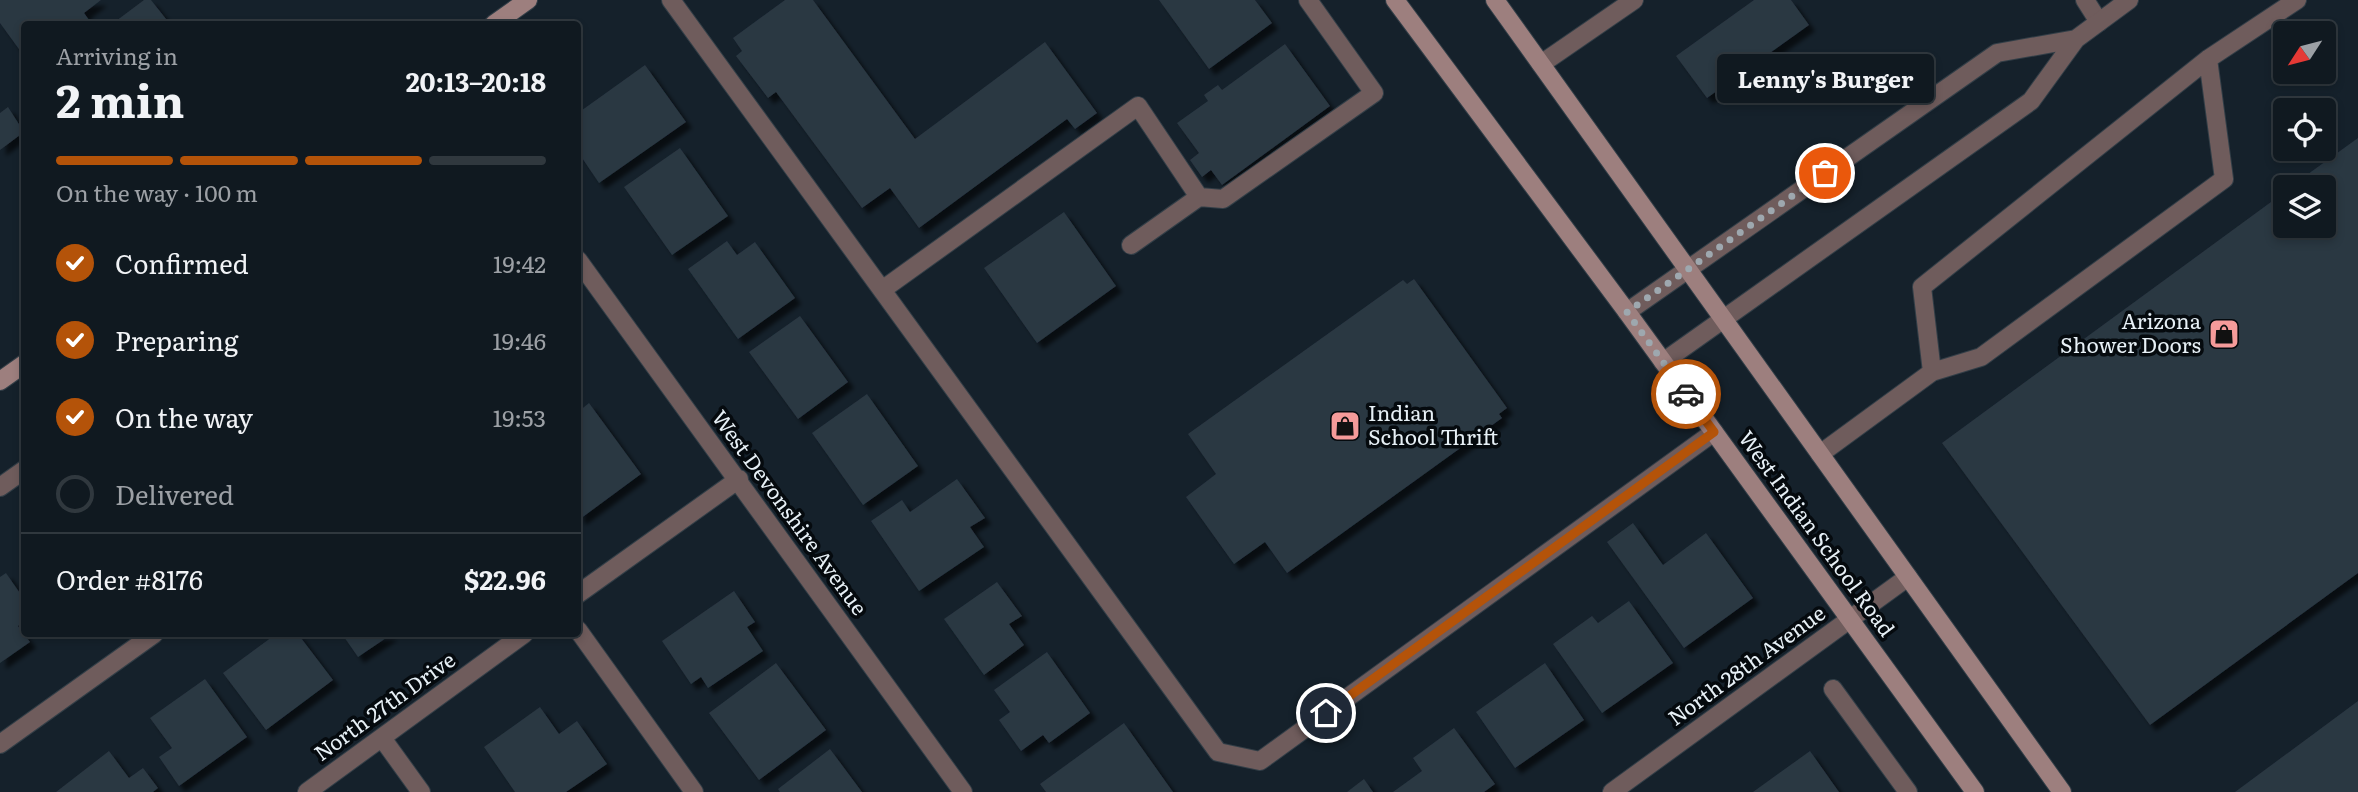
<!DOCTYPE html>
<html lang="en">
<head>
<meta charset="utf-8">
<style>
	:root { --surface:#101920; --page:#192229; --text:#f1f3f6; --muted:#9ca0a5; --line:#30383e; --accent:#b45309 }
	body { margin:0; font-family:Literata,serif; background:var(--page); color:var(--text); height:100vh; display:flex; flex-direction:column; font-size:26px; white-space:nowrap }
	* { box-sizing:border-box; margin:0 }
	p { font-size:23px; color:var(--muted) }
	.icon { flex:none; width:38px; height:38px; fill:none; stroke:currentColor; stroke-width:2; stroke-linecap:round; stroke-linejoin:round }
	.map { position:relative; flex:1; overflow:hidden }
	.sheet { position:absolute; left:21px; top:21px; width:560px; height:616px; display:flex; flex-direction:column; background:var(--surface); border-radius:7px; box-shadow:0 4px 10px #0003,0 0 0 2px var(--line) }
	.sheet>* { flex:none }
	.needle { width:46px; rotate:234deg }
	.controls { position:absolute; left:2273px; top:21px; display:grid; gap:14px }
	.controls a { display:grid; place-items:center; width:63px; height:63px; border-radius:7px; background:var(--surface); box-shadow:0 4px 10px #0003,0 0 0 2px var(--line); font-size:35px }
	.pin { position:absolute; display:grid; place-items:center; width:60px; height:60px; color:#fff; margin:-30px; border:4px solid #fff; border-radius:50%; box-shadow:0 2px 7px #0007 }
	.courier { position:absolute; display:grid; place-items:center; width:70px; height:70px; margin:-35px; border:5px solid #b45309; border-radius:50%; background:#fff; color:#222; box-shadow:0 2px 9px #0007 }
	.bubble { position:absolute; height:49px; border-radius:7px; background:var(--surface); box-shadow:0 4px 10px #0003,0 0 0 2px var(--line); font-size:23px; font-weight:700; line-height:49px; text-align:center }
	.head em { font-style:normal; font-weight:700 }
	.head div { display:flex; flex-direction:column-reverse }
	.head { display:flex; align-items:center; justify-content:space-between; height:119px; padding:0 35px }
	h1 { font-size:46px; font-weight:700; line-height:52px }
	.bar { display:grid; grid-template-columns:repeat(4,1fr); gap:10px 7px; align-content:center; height:84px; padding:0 35px }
	.bar i { height:9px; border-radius:5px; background:var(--line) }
	.bar .active { background:var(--accent) }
	.bar p { grid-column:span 4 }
	.line { display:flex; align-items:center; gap:18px; padding:0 35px; border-top:2px solid var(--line) }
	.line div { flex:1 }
	ol { padding:0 35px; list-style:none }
	li { display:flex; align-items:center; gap:21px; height:77px }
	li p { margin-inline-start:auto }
	li .icon { padding:7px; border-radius:50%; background:var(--accent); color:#fff; stroke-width:4 }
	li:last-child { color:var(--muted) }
	li i { width:38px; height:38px; border:4px solid var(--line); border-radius:50% }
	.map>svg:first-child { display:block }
	.building { fill:#2a3742; filter:url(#shadow) }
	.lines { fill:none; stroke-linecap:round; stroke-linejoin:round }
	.service-casing { stroke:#323e47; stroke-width:20 }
	.minor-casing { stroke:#323e47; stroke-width:20 }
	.secondary-casing { stroke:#323e47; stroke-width:20 }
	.service { stroke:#6f5c5c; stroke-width:18 }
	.minor { stroke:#6f5c5c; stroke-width:18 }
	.secondary { stroke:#9d7f7e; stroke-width:18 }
	.done { stroke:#9ea8af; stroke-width:7; stroke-dasharray:0 12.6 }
	.route { stroke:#b45309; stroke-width:9 }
	.labels { text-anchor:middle; stroke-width:7; stroke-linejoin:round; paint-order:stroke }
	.poi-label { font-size:21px; fill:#e7f0f6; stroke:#050a0e; text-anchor:end }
	.street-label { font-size:21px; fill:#e7f0f6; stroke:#050a0e }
</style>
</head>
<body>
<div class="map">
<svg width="2358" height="792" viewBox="0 0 2358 792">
	<defs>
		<filter id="shadow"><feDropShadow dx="6" dy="6" stdDeviation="2" flood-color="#0009"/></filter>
	</defs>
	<rect width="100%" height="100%" fill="#15212b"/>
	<path class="building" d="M0,0H101L84,13L92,24H24V56L0,23Z
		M144,0H151L170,24H112Z
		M785,0H813L915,139L1045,42L1097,113L1075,129L1067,119L919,228L890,188L862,208L776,92L768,98L736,56L742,51L733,38Z
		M1159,0H1255L1272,23L1209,69Z
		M1754,0H1791L1809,25L1707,98L1676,56Z
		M1285,44L1330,106L1222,185L1211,170L1202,177L1190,160L1199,153L1177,123L1208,101L1204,95L1218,85L1222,90Z
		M645,65L686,122L599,183L578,152V113Z
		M8,107L24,132L0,150V113Z
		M2358,138V573L2150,725L1942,443L2286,191V226H2324V187H2290Z
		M680,148L728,216L672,255L624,187Z
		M1064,212L1116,286L1037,343L984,268Z
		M727,241L737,255L755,242L795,298L738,339L688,269Z
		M1414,279L1507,408L1499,414L1502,418L1287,573L1265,542L1234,564L1186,497L1216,474L1188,434L1403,280L1407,284Z
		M800,316L848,382L798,419L749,352Z
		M867,394L918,466L863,505L812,433Z
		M589,403L641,474L580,519L578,516V412Z
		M957,479L985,518L970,527L984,547L919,591L871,521L902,500L910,512Z
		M1633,523L1663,565L1706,533L1753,598L1684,648L1607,542Z
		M6,573L24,599V621L18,626L30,642L0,663V577Z
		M997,582L1022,616L1009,624L1024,645L984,675L944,619Z
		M734,591L755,622L747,627L763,651L708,688L701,677L691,684L662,641Z
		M1629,601L1673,663L1602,713L1553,644L1592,616L1598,623Z
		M276,634H298L333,680L266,730L223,673Z
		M342,634H392L358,657Z
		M1047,652L1090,713L1049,743L1043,735L1021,751L999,720L1010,712L994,690Z
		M776,663L826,730L759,780L709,713Z
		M1545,663L1584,720L1515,768L1476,712Z
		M205,679L247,737L179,786L159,757L172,748L150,718Z
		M2358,701V792H2235Z
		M540,707L559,734L577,721L607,764L566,792H515L484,747Z
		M1124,723L1173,792H1046L1040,784Z
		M1454,728L1495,784L1484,792H1393L1422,771L1413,758Z
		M830,749L862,792H780L778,789Z
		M109,751L129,778L143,768L158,788L153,792H56Z
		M1810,751L1839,792H1753Z
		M1364,779L1373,792H1347Z"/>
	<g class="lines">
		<g class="service-casing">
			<path id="service" d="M671,0L1218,752L1260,761L1714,432
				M2085,0L2099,22
				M1541,64L1634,0
				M1199,197L1223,199L1374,93L1308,0
				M882,290L1138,106L1199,197L1131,245
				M1932,372L1981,357L2224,179L2208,59
				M1820,454L1932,372L1922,287L2208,59L2297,0
				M578,630L694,792
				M0,744L154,634"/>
		</g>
		<g class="minor-casing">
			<path id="minor" d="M578,260C707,437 834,615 963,792
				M1627,312L1997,53L2076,39
				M1663,362L2031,101L2076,39L2129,0
				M0,487L24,470
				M578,594L739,479
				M1833,689L1908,792
				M382,738L421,792
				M307,792L524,634
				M1612,792L1908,577"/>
		</g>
		<g class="secondary-casing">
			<path id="secondary" d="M1395,0L1627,312L1975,792
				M1495,0L2062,792
				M494,24L528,0
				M0,381L24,364"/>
		</g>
		<use href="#service" class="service"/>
		<use href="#minor" class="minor"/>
		<use href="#secondary" class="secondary"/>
	</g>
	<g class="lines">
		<path class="done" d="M1686,394L1627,312L1825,173"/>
		<path class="route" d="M1326,713L1714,432L1686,394"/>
	</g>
	<defs>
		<g id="shop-square" transform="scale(1.575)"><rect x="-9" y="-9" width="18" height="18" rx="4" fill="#f59b9a" stroke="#050a0e"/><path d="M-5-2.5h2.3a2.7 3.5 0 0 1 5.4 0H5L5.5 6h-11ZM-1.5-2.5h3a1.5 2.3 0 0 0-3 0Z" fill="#111"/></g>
	</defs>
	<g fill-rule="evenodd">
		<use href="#shop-square" x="2224" y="334"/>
		<use href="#shop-square" x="1345" y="426"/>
	</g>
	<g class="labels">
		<g class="poi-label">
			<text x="2201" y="329">Arizona<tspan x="2201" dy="24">Shower Doors</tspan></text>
			<text x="1368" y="421" text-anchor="start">Indian<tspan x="1368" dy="24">School Thrift</tspan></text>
		</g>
		<g class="street-label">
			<text transform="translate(789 513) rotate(54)" y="7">West Devonshire Avenue</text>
			<text transform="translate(1816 534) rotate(54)" y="7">West Indian School Road</text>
			<text transform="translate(1747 666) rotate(-36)" y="7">North 28th Avenue</text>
			<text transform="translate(385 707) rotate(-36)" y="7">North 27th Drive</text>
		</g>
	</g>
</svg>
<div class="controls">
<a><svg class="needle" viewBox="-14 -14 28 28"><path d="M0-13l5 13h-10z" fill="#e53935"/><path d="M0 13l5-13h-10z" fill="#9ca0a5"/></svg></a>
<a><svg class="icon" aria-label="locate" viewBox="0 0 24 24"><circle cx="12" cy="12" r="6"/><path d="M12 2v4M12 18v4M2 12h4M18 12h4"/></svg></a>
<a><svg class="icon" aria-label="layers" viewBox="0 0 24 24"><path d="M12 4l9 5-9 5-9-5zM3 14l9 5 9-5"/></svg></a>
</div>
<div class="pin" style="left:1825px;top:173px;background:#ea580c"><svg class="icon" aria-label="bag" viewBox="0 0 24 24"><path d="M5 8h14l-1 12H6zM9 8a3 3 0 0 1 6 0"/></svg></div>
<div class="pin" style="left:1326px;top:713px;background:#1f2937"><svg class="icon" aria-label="home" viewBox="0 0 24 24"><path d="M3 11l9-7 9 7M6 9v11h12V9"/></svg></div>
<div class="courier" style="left:1686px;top:394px"><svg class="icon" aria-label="car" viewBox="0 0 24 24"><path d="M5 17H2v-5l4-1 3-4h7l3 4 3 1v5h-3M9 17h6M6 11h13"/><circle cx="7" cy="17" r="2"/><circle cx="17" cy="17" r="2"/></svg></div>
<div class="bubble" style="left:1717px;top:54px;width:217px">Lenny's Burger</div>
<section class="sheet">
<div class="head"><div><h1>2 min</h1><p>Arriving in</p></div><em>20:13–20:18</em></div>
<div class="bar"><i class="active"></i><i class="active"></i><i class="active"></i><i></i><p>On the way · 100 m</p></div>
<ol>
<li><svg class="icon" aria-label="check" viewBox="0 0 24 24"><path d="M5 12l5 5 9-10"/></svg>Confirmed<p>19:42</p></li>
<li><svg class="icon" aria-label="check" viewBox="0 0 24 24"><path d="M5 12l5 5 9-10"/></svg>Preparing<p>19:46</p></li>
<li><svg class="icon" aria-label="check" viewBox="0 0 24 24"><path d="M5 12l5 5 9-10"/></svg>On the way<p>19:53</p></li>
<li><i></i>Delivered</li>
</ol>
<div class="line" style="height:91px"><div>Order #8176</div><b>$22.96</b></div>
</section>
</div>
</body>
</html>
